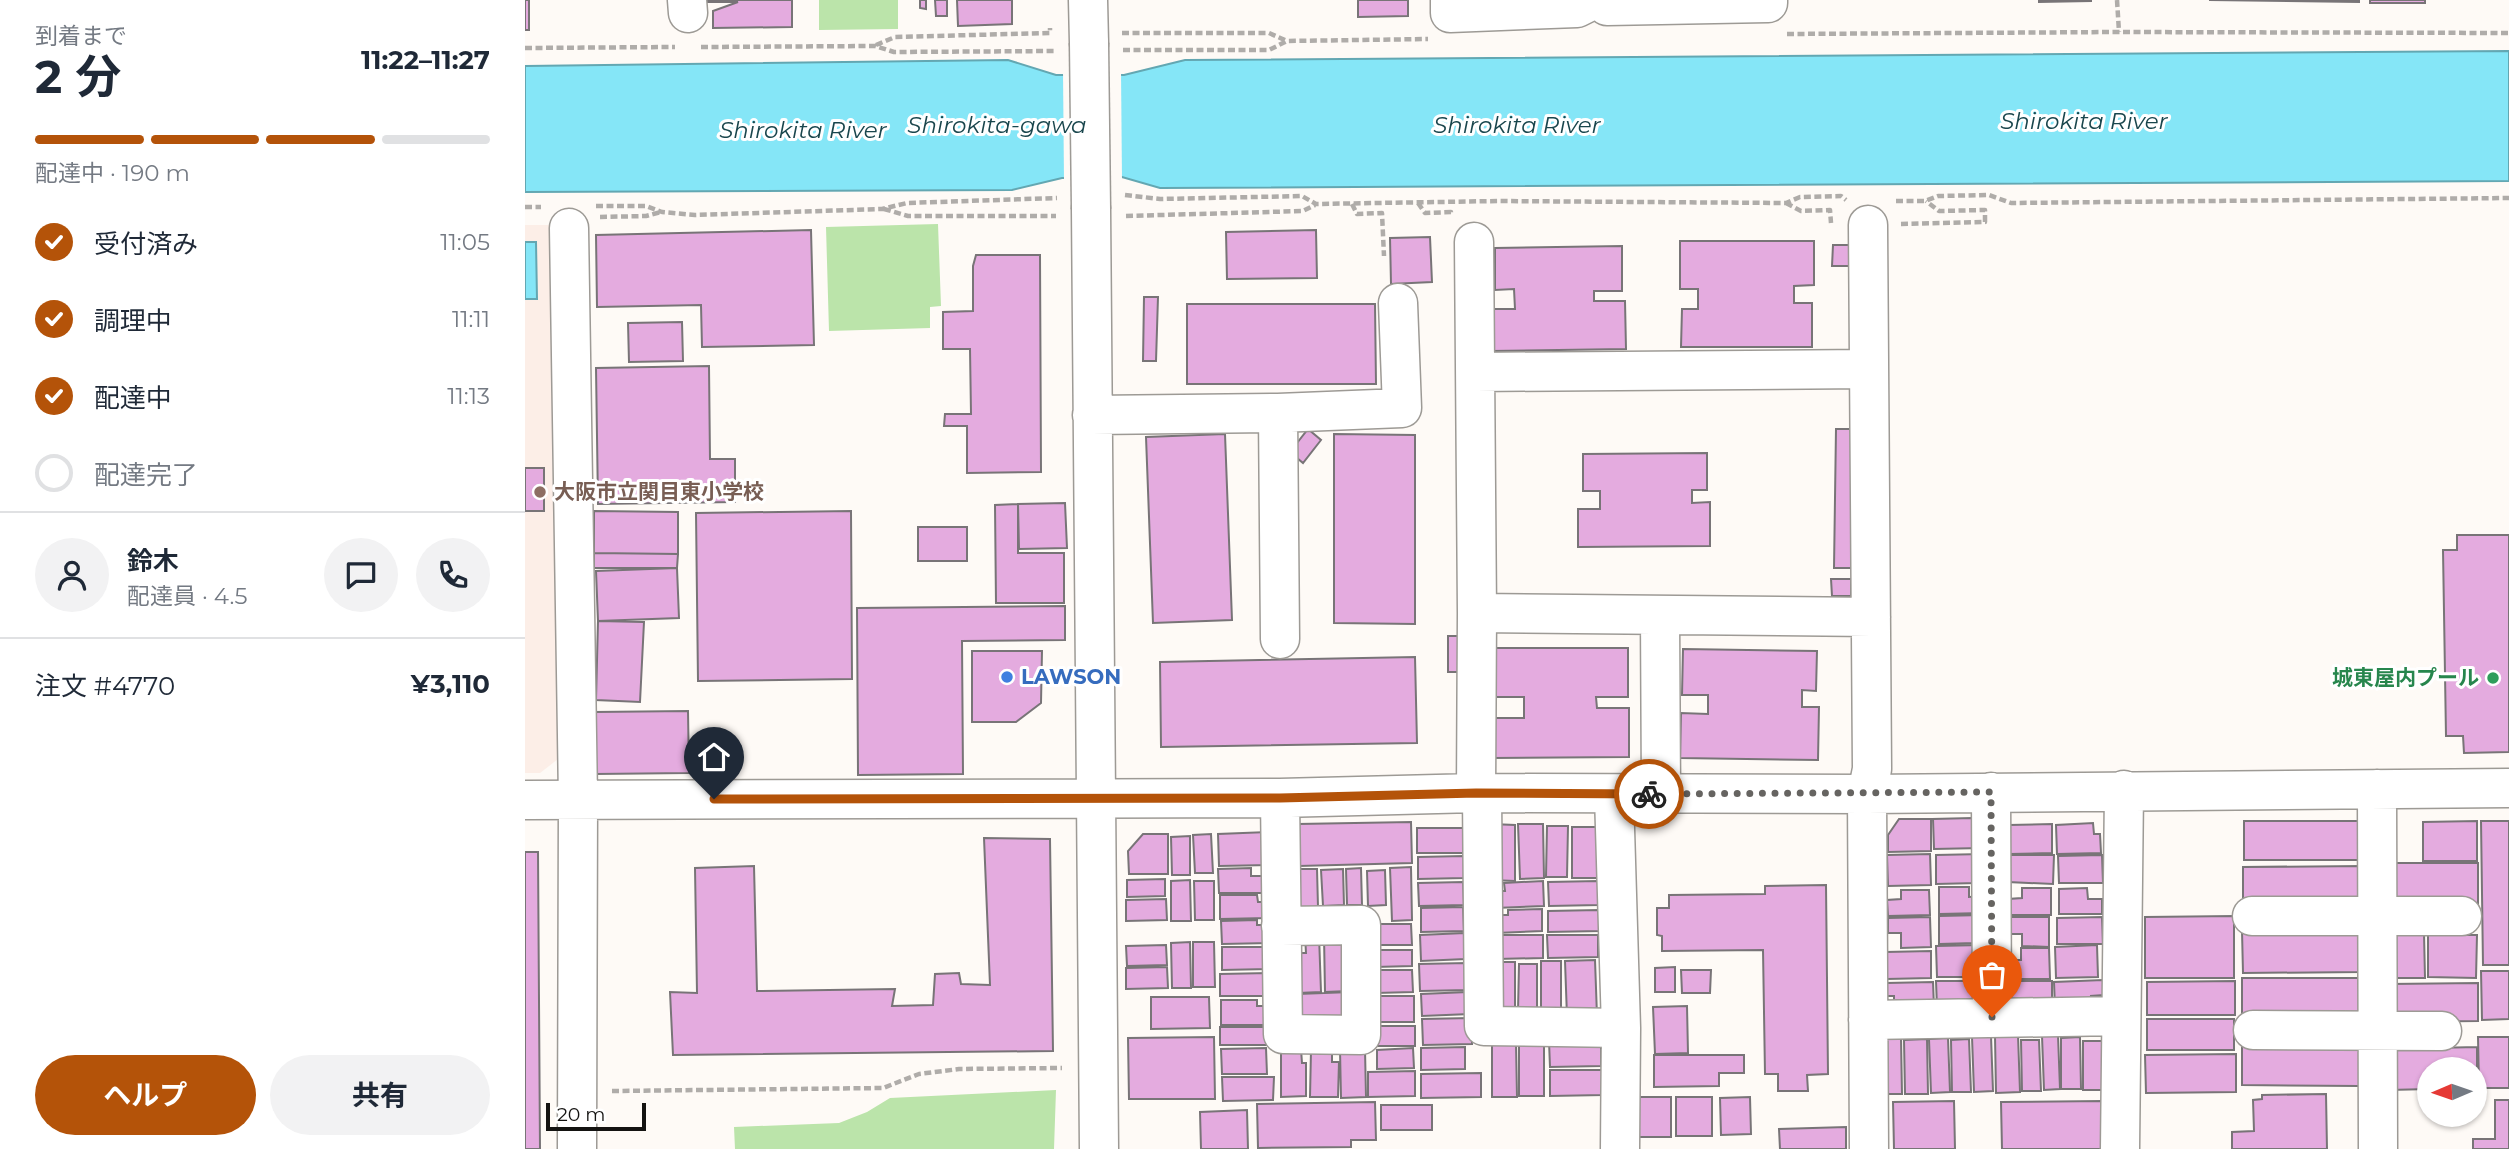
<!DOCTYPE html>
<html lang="ja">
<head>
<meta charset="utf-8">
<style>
	:root { --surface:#fff; --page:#f2f2f3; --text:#1f2937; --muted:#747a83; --line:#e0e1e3; --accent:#b45309 }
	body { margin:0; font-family:Montserrat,"Noto Sans JP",sans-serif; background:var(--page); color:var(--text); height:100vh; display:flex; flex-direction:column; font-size:26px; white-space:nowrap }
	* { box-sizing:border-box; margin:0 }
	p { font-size:23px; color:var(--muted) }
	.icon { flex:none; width:38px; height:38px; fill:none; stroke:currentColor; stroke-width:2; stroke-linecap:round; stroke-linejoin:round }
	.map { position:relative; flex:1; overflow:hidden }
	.side { display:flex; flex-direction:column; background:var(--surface); width:525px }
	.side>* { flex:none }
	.needle { width:46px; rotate:268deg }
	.fabs { position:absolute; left:1892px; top:1057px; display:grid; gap:14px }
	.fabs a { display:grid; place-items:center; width:70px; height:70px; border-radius:50%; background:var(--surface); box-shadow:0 2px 5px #0004; font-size:35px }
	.scale { position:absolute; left:21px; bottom:18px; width:100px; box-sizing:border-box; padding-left:7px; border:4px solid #141311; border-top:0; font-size:19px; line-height:24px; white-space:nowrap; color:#141311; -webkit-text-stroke:5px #fff; paint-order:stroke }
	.pin { position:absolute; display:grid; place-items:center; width:60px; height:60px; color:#fff; margin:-72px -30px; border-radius:50% 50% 50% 0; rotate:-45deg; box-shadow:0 0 7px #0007 }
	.pin .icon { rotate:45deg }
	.courier { position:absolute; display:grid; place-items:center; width:70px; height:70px; margin:-35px; border:5px solid #b45309; border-radius:50%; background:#fff; color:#222; box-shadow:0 2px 9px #0007 }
	.head em { font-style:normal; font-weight:700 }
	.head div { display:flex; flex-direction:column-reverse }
	.head { display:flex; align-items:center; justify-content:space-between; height:119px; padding:0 35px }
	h1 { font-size:46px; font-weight:700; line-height:52px }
	.bar { display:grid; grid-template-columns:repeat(4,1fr); gap:10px 7px; align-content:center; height:84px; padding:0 35px }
	.bar i { height:9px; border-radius:5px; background:var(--line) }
	.bar .active { background:var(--accent) }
	.bar p { grid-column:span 4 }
	.line { display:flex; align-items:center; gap:18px; padding:0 35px; border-top:2px solid var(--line) }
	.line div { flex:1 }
	.round { display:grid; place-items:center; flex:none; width:74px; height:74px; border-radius:37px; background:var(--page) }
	ol { padding:0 35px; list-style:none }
	li { display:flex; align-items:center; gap:21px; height:77px }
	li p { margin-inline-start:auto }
	li .icon { padding:7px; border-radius:50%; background:var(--accent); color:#fff; stroke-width:4 }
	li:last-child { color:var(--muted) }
	li i { width:38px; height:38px; border:4px solid var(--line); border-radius:50% }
	.button { display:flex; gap:14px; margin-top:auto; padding:14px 35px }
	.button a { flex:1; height:80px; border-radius:42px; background:var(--accent); color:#fff; font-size:28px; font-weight:700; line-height:80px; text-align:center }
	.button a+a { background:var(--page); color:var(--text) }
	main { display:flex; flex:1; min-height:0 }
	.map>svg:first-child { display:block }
	.education { fill:#fceee7 }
	.green { fill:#bbe4aa }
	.water { fill:#85e6f7; stroke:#63a7b2; stroke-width:2 }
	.pier { fill:#fefaf6 }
	.building { fill:#e4abdf; stroke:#787477; stroke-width:2 }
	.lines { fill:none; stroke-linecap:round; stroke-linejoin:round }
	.minor-casing { stroke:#9d9a95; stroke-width:41 }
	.path { stroke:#afaca9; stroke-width:4.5; stroke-dasharray:7 3.5; stroke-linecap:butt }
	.minor { stroke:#fff; stroke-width:38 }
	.minor-bridge-casing { stroke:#9d9a95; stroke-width:41; stroke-linecap:butt }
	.minor-bridge { stroke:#fff; stroke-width:38 }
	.done { stroke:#666461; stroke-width:7; stroke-dasharray:0 12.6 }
	.route { stroke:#b45309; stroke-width:9 }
	.education-dot { fill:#8d6e63; stroke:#fff; stroke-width:2.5 }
	.shop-dot { fill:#3f7fe0; stroke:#fff; stroke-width:2.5 }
	.leisure-dot { fill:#2e9e5b; stroke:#fff; stroke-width:2.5 }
	.labels { text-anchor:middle; stroke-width:6; stroke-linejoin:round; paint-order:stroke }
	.education-label { font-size:21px; font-weight:bold; fill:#785e54; stroke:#fff; text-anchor:start }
	.shop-label { font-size:21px; font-weight:bold; fill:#366cbe; stroke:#fff; text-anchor:start }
	.leisure-label { font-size:21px; font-weight:bold; fill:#27864d; stroke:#fff; text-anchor:end }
	.water-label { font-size:23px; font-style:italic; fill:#19464d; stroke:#fff }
</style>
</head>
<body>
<main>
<section class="side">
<div class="head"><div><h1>2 分</h1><p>到着まで</p></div><em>11:22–11:27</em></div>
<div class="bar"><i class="active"></i><i class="active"></i><i class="active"></i><i></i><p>配達中 · 190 m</p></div>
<ol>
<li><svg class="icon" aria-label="check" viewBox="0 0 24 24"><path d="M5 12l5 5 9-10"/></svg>受付済み<p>11:05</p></li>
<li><svg class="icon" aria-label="check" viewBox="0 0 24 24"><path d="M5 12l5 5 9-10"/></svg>調理中<p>11:11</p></li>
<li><svg class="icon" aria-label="check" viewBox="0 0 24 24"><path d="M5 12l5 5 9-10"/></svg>配達中<p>11:13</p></li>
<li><i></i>配達完了</li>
</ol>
<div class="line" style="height:126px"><a class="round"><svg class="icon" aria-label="person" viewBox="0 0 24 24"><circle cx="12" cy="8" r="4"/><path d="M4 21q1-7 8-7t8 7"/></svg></a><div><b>鈴木</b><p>配達員 · 4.5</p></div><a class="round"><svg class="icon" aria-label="chat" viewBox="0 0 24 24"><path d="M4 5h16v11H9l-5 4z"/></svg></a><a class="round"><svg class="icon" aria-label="phone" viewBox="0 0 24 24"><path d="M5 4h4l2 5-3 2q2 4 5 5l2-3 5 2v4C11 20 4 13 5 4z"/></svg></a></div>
<div class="line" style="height:91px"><div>注文 #4770</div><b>¥3,110</b></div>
<div class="button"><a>ヘルプ</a><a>共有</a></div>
</section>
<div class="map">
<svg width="1984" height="1149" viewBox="0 0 1984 1149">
	<rect width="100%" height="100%" fill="#fefaf6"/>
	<path class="education" d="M0,225H27L33,759L15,773H0Z"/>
	<path class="green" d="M294,0H373V29L294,30Z
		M413,224L416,306L405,307V328L304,331L301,227Z
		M531,1090L529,1149H210L209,1127L314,1123L342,1112L365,1098Z"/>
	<path class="water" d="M1984,51V181L635,188L597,177L537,178L487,190L0,192V66L483,60L531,75H599L660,60Z
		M0,242H11L12,299H0Z"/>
	<path class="pier" d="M538,71H596L597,181H539Z"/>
	<path class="building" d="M0,0H4V30H0Z
		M182,0H267V27L188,28V11L213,2H182Z
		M395,0H401V9L395,8Z
		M410,0H422V16H411Z
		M432,0H487V24L433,26Z
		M833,0H883V16L833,17Z
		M1514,0H1566V1L1514,2Z
		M1684,0H1834V2Z
		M1845,0H1900V3H1845Z
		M286,230L289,345L177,347L176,305L72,307L71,235Z
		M791,230L792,278L702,279L701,232Z
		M905,237L907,282L866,284L865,238Z
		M1155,241H1289V285L1269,286V303H1287V347H1156L1157,309H1173V289H1155Z
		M1308,245H1325L1324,266H1307Z
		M1097,246V291H1069V301H1100L1101,349L966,351V309H990L989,289L970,290V248Z
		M451,255H515L516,472L442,473V426H419L420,414H446L445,349H418V312L448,311V266Z
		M619,297H633L631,361H618Z
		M662,304H850L851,384H662Z
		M157,322L158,361L104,362L103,323Z
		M184,366L185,459H210V502L73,504L71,368Z
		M783,429L796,440L778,463L765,452Z
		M1311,429H1329L1327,568H1309Z
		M700,434L707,620L628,623L621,437Z
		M809,434L890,435V624L809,623Z
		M1182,453V490H1167V503L1185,502V546L1053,547V509H1075V491H1058V454Z
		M0,468H19V511H0Z
		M540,503L542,548L494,549L493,504Z
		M493,504V553H539V603H471L470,505Z
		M69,511L153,512V554L69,553Z
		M326,511L327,679L173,681L171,513Z
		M393,527H442V561H393Z
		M1932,535H1984V752L1939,753L1938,736H1921L1918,550H1932Z
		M69,553L153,554L152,568H69Z
		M152,568L154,618L73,621L71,571Z
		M1306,579H1326V596H1307Z
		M540,606V640L437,641L438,774L333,775L332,608Z
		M73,621L119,622L115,702L71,700Z
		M923,636H945V672H923Z
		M968,648H1103V697H1071L1072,708H1104V757L967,758V718H999V697H968Z
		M1158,649L1292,651L1291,691L1277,690V707H1294L1293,760L1155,758L1156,713L1183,714V695H1157Z
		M447,651H517L516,703L491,722H447Z
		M890,657L892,743L636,747L635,662Z
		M163,711L164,773L70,774V712Z
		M1447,818L1457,848L1409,849L1408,819Z
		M1374,819H1406V851L1363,852V835Z
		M1719,821H1836L1835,860H1719Z
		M1952,821V861H1898V822Z
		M1956,821H1984V965H1958Z
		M886,822L887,863L774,866L773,824Z
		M1568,823L1569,834H1575L1576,853L1532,854L1531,825Z
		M966,824L990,825V881L966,880Z
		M993,824H1018L1019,878L995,879Z
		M1527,824V853L1485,854L1484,825Z
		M1022,826H1043L1042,877H1021Z
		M1047,827H1077V878H1047Z
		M892,828H944V853H892Z
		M743,832L744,865L694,866L693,834Z
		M618,834H643V874H604L603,851Z
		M686,834L688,873H670L668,835Z
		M665,836V875H647L646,837Z
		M459,838L525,839L528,1051L148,1055L145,992L172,993L170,868L229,866L232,991L370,989L367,1006L408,1005L410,974L434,973L436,984L465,985Z
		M0,852H13L15,1149H0Z
		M1405,854L1406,885L1363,886L1362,855Z
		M1458,854L1452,883L1411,884V855Z
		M1484,855H1529L1528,884L1483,882Z
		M1577,855L1578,883H1534L1533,856Z
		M939,856V878L893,879V857Z
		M1867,863H1953V905L1868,904Z
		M1838,866V905L1718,906V867Z
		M886,867L887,920L867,921L865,868Z
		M726,868V876H743L744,893H694L693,869Z
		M836,868L837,905H822L821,869Z
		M769,869H792L793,907L770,908Z
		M818,869L819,905L798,906L796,870Z
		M860,870L861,905L843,906L842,871Z
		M640,879V896L602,897V880Z
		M665,880L666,921H646V881Z
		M669,881H689V920H670Z
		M1018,881L1019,906L970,908L969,891H980L979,883Z
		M1073,881L1074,905L1024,906L1023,882Z
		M938,882L939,905L894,906L893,883Z
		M1301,885L1303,1074L1282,1075L1283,1091H1253V1074H1240L1238,950L1137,951V936L1132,935V908H1144V895L1240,894V886Z
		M1414,887H1444V897L1459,896V913L1414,914Z
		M1497,888H1526V915H1483V899L1497,898Z
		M1562,888L1563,899H1577V914H1534V889Z
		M1376,890H1404L1405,915L1363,916L1362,900L1376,899Z
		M695,895H732L733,902H742L743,918L695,919Z
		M641,899L642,920L601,921V900Z
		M938,907L939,931L896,932V908Z
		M1017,909V931L971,933L970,915H983V910Z
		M1074,910L1075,931L1023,932V911Z
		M1458,915L1450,943L1414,944V916Z
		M1709,916V978H1620V917Z
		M1405,917L1406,947L1376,948V933H1363V918Z
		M1483,917H1524V947L1497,946V934H1483Z
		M1577,917L1578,944H1532V918Z
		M732,920V925H745V943L697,944L696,921Z
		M850,924H886L887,945H850Z
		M1836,930L1837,972L1718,973L1717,931Z
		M940,933L941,959L896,961L895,935Z
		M1899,933L1900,978H1866L1865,934Z
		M780,935H794L796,992L773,993L772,953H781Z
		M972,935H1018V958L972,959Z
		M1022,935H1073V957L1023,958Z
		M1903,935H1952L1951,978L1903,977Z
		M799,936L823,943L824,991L800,992Z
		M665,942L666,988H647L646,943Z
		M668,942H689L690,987H668Z
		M641,945L642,965L602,966L601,946Z
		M1457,945L1458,977H1412L1411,946Z
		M1572,945L1573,977L1531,978L1530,947Z
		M697,947H738V953H744V969L697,970Z
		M1496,948H1524L1525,979H1482V960H1496Z
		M850,950H887V966L850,967Z
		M1406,951V978L1362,979L1361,952Z
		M1070,960L1072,1016L1042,1017L1040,961Z
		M1016,961H1036V1013L1016,1012Z
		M968,962H990V1012L968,1013Z
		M942,963L943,990L895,991L894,964Z
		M994,964H1012V1012L993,1011Z
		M642,967L643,988L601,989V968Z
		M1150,967V992H1130V968Z
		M851,970H887L888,992L851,993Z
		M1156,970H1186L1185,993H1157Z
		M1956,971H1984V1019L1957,1020Z
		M744,973V996H695V974Z
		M1717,978H1834V1016L1717,1015Z
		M1578,980L1579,995L1566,996L1567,1007L1530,1008L1529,982Z
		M1411,981H1458L1453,1007H1412Z
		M1481,981H1527V1009H1481Z
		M1710,981V1015H1622V982Z
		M1408,982L1409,1008L1369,1010V996H1362V983Z
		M1953,983V1021L1865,1022L1864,984Z
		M826,992L819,1022L773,1015L772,994Z
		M943,992L945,1014L897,1016L896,994Z
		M851,996H889V1022H851Z
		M626,997H684L685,1028L626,1029Z
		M696,1000H732V1006H745V1025H696Z
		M1162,1006L1163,1053L1130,1054L1128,1007Z
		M946,1018L947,1044L898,1045L897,1019Z
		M1622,1019H1709V1050H1622Z
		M851,1026H890V1046H851Z
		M695,1027H745L744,1045H695Z
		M1493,1035L1495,1092L1471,1093L1470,1036Z
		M1533,1035L1535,1089L1519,1090L1517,1036Z
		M1466,1036L1468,1091L1449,1092L1447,1037Z
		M689,1037L690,1099H604L603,1038Z
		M1555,1037L1556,1089H1536V1038Z
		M1953,1037H1984V1088H1954Z
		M1359,1038H1376L1377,1094H1360Z
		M1423,1038L1425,1092L1406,1093L1404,1039Z
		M1402,1039L1403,1094H1380L1379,1040Z
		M1444,1039L1446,1092H1427L1426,1040Z
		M1076,1040V1066L1025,1067L1024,1041Z
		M1496,1040H1514L1516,1091H1497Z
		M1558,1041H1577L1578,1090H1558Z
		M967,1043H991L992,1097H967Z
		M994,1044H1019V1096H994Z
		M1717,1046L1834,1047V1086L1717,1085Z
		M940,1047V1069L896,1070V1048Z
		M1952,1047V1088H1950V1069H1904V1089L1864,1090L1863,1049Z
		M741,1048L742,1074H697L696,1049Z
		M888,1048L889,1068L852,1069V1050Z
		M756,1049H776L777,1063H781V1096L756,1097Z
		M840,1049L841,1097L816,1098L815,1050Z
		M786,1050H807V1062H814L813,1097H785Z
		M1711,1054V1092L1621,1093L1620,1055Z
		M1129,1055H1219V1073H1194V1086L1129,1087Z
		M1025,1070H1077L1078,1095L1025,1096Z
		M890,1071V1096L843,1097V1072Z
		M956,1073V1097L896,1098V1074Z
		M697,1077H749L748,1100L698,1101Z
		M1801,1094L1802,1149H1707V1132L1729,1131L1728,1100L1737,1099V1095Z
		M1112,1097H1146V1137H1113Z
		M1151,1097H1187V1136H1151Z
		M1225,1097L1226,1134L1196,1135L1195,1098Z
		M1970,1100H1984V1149H1948V1139H1970Z
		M1429,1101L1430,1149H1369L1368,1102Z
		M1578,1101V1149H1477L1476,1102Z
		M850,1102L851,1140H826V1147L733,1148L732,1104Z
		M856,1105H907V1130H856Z
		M722,1110L723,1149H676L675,1112Z
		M1321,1127V1149H1255L1254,1129Z"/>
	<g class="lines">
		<g class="minor-casing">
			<path id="minor" d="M162,0L163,13
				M563,0L564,43
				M925,0V13L1052,8L1068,0
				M1082,0V6L1243,3V0
				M566,209L574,1149
				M1343,225L1347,769L1342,794L1344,1149
				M44,228L53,799L52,1149
				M949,242L952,613L951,793
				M951,372L1343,369
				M753,413L755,639
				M567,415L753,413L877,408L873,303
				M952,613L1346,617
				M1135,616L1136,794
				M1852,789L1853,1149
				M1466,792L1467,1017
				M957,793L959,1026L1096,1028
				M1089,795L1096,1028L1095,1149
				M755,798L758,1034L836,1035V925L756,926
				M0,800L755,798L951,793L1342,794L1984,788
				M1727,916H1937
				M1343,1020L1595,1016
				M1728,1030L1917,1031
				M1595,1149L1599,790"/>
		</g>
		<path class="path" d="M1592,0L1594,32
			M597,33H744L762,41
			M1262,34L1594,32L1984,33
			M351,45L370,37L525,33V28
			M176,47L350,46L369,52L530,51
			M0,48L150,47
			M598,50H744L762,41L903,39
			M600,195L635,199L777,196L791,204L973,201L1261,203L1275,197L1316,196L1321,200
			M1371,201H1400L1413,196L1464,195L1486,203L1984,198
			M893,203L900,213L926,212V214
			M1261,203L1276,211L1305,210L1306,223
			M827,204L832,214L857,213L859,256
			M71,206H121L137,212L170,215L357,209L382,203L532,198
			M0,207H16
			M359,209L383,216H531
			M601,216L778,211L790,205
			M75,217L121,216L136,212
			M1376,224L1460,222V210L1414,211L1401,201
			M87,1091L358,1088L394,1074L434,1069L537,1068"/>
		<use href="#minor" class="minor"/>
		<g class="minor-bridge-casing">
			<path id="minor-bridge" d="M564,43L566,209"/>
		</g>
		<use href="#minor-bridge" class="minor-bridge"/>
	</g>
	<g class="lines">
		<path class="done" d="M1124,794L1466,792L1467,1017"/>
		<path class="route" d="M189,799L755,798L951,793L1124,794"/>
	</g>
	<circle class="education-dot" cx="15" cy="492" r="7"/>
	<circle class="shop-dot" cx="482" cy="677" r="7"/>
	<circle class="leisure-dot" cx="1968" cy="678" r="7"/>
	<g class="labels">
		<g class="education-label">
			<text x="29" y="499">大阪市立関目東小学校</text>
		</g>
		<g class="shop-label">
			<text x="496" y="684">LAWSON</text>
		</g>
		<g class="leisure-label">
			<text x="1954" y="685">城東屋内プール</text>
		</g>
		<g class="water-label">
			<text x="1559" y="129">Shirokita River</text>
			<text x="472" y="133">Shirokita-gawa</text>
			<text x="992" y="133">Shirokita River</text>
			<text x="278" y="138">Shirokita River</text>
		</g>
	</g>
</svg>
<div class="fabs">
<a><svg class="needle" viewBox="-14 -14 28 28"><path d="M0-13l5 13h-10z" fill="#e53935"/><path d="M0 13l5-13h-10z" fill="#747a83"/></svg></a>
</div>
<div class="scale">20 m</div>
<div class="pin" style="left:1467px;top:1017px;background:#ea580c"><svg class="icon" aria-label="bag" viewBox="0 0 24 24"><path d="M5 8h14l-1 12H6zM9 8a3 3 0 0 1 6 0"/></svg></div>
<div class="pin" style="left:189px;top:799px;background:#1f2937"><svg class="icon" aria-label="home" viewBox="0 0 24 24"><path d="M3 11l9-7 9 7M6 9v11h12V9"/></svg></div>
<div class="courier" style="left:1124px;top:794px"><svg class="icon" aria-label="bike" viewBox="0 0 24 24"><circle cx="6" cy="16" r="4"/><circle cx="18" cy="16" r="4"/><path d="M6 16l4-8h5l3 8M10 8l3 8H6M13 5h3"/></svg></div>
</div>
</main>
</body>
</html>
